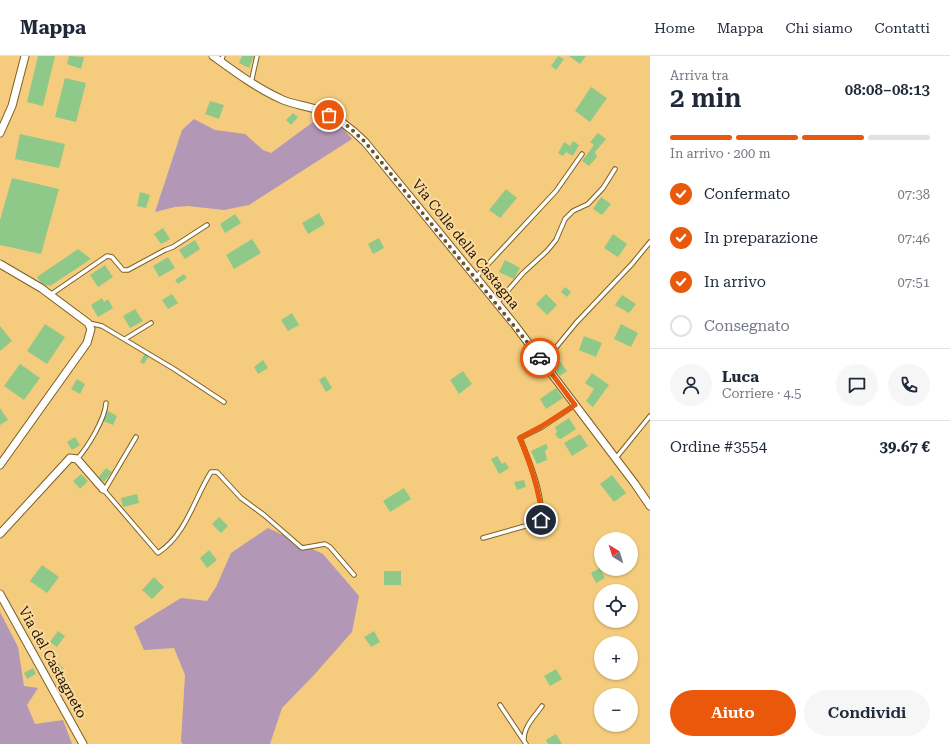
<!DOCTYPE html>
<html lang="it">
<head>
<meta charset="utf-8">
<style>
	:root { --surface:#fff; --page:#f6f6f7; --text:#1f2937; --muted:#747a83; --line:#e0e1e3; --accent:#ea580c }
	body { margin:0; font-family:"Roboto Serif",serif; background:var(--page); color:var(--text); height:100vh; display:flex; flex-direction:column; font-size:15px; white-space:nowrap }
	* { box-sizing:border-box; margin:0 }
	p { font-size:13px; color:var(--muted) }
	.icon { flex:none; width:22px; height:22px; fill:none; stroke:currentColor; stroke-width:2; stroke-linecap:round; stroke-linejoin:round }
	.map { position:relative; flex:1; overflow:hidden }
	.sheet { display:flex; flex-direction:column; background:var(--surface); width:300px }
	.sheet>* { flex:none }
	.needle { width:26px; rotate:322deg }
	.controls { position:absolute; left:594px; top:476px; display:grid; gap:8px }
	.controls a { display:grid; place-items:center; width:44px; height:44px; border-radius:50%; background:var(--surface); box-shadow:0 1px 3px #0004; font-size:20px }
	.pin { position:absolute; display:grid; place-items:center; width:34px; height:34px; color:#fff; margin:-17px; border:2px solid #fff; border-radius:50%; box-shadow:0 1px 4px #0007 }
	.courier { position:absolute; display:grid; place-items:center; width:40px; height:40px; margin:-20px; border:3px solid #ea580c; border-radius:50%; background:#fff; color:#222; box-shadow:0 1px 5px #0007 }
	.overview em { font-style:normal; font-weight:600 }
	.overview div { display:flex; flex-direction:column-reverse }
	.overview { display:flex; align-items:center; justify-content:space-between; height:68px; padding:0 20px }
	h1 { font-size:26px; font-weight:600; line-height:30px }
	.bar { display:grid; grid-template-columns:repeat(4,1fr); gap:6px 4px; align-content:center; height:48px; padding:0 20px }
	.bar i { height:5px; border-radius:3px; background:var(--line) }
	.bar .active { background:var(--accent) }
	.bar p { grid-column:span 4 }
	.line { display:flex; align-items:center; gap:10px; padding:0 20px; border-top:1px solid var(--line) }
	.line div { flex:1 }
	.round { display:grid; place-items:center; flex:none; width:42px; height:42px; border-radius:21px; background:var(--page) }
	ol { padding:0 20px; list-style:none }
	li { display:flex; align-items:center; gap:12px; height:44px }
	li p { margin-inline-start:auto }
	li .icon { padding:4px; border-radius:50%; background:var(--accent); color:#fff; stroke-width:4 }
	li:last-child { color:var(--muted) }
	li i { width:22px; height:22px; border:2px solid var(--line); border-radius:50% }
	.primary-button { display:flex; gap:8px; margin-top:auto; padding:8px 20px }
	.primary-button a { flex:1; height:46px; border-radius:24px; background:var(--accent); color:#fff; font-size:16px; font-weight:600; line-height:46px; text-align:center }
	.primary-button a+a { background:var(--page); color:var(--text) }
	header { display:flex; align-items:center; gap:24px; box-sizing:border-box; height:56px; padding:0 20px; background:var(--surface); border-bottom:1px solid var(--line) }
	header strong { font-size:19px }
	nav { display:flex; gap:22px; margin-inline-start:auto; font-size:14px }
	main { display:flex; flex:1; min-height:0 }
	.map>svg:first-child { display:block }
	.green { fill:#b397b6 }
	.building { fill:#8ec989 }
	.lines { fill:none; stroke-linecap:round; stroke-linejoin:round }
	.lane-casing { stroke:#7d5f22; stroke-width:5.5 }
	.street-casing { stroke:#7d5f22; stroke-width:9 }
	.lane { stroke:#fff; stroke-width:3.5 }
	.street { stroke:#fff; stroke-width:7 }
	.done { stroke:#6b542c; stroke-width:4; stroke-dasharray:0 7.2 }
	.route { stroke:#ea580c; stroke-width:5 }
	.labels { text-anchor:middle; stroke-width:4; stroke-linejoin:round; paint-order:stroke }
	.street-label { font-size:14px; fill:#201400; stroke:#fcda9d }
</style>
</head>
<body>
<header>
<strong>Mappa</strong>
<nav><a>Home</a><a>Mappa</a><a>Chi siamo</a><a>Contatti</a></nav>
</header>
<main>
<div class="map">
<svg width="650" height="688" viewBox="0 0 650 688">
	<rect width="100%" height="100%" fill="#f5cc7d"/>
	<path class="green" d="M318,59L340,69L352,83L249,149L224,154L188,150L175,151L155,156L182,74L194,63L215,74L245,78L263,94L271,97L313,66Z
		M268,472L323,498L359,540L352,576L314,619L282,652L270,688H183L181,686L185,619L174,592L144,594L134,571L181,542L207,545L216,531L231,497Z
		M0,556L18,591L24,630L38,632L27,649L35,668L63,664L72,688H0Z"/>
	<path class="building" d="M38,0H55L43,50L27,46Z
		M69,0L84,1L81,13L67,8Z
		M242,0H254L249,12L239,7Z
		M558,0L564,3L556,14L551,10Z
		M569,0H586L580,8Z
		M65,22L86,27L76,66L55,61Z
		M591,31L607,42L590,66L575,55Z
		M210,45L224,49L219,63L205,58Z
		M293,57L298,61L291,69L286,64Z
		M598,77L606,83L595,96L597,101L589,110L582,105L594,89L590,86Z
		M20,78L65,88L59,112L15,103Z
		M573,85L579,89L573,100L566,96L563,100L558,97L564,86L570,90Z
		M12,122L59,133L41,198L0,189V164Z
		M506,133L517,142L500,162L489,154Z
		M140,136L150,139L146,152L137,150Z
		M601,141L611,148L602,159L593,153Z
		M319,157L325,168L308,178L302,167Z
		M235,158L241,167L225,177L220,168Z
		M163,172L170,183L161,188L154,178Z
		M613,178L627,188L618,201L604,192Z
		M379,182L384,192L373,198L368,188Z
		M252,183L261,197L234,213L226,199Z
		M195,184L200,193L185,203L179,194Z
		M78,193L91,203L50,230L48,229L46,230L41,227L37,221Z
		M168,201L175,212L159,221L153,210Z
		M505,204L520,212L514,223L499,216Z
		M105,209L113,221L98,231L90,219Z
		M184,218L187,222L178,228L175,224Z
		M565,231L571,236L567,241L561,236Z
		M172,238L178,247L168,253L162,244Z
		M546,238L557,249L547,259L536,248Z
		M622,239L636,248L629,257L615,249Z
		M102,242L104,246L108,243L113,252L98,261L91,249Z
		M135,253L143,265L130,272L123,260Z
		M292,257L299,269L288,275L281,264Z
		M45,268L65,281L47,308L27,295Z
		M621,268L638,277L631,291L614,283Z
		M0,270L12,285L0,295Z
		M584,280L602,287L596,301L579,294Z
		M145,297L149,300L144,308L140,306Z
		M558,303L567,315L560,320L551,307Z
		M263,304L268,312L258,318L254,311Z
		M20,308L40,322L24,344L4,330Z
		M463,315L472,328L459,338L450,324Z
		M592,317L609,329L593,351L586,345L594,333L585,327Z
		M325,320L332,332L326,336L319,324Z
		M77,323L85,328L80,338L71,333Z
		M556,332L563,342L546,353L540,343Z
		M0,352L8,364L0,369Z
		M108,355L117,360L113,369L103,365Z
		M569,362L576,373L561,383L558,382L555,378L557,376L555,371Z
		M580,378L588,390L572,400L564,387Z
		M75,381L80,389L72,394L67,386Z
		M546,388L548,392L545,395L547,404L537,408L531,395Z
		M497,400L502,408L505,406L509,412L499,418L491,403Z
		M106,412L112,416L104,426L98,422Z
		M81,418L88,425L80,433L73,425Z
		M612,419L626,437L614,446L600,428Z
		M524,424L526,431L517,434L514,426Z
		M404,432L411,443L390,456L383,445Z
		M137,438L139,447L123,451L121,442Z
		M219,461L228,470L221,477L212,468Z
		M209,494L217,504L207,512L200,502Z
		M42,509L59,521L47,537L30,525Z
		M600,512L605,522L596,527L591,517Z
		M384,515H401V529H384Z
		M154,521L164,531L152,543L142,534Z
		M58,575L65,580L57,591L50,586Z
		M374,575L380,586L371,591L364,581Z
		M55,604L64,613L56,622L49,610Z
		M33,612L36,618L27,623L24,617Z
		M556,613L562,623L550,630L544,620Z
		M556,678L562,688H548L546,684Z"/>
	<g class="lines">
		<g class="lane-casing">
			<path id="lane" d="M221,6L223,0
				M251,27L257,0
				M476,221L556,135L582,98
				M50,239L107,200L112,201L123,214H128L165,194L173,191L207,169
				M497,247L523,217L547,195L556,184L565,163L573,155L588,148L603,132L615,113
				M89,267L102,270L174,313L224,346
				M125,283L151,267
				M543,305L549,300L576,267L632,208L650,186
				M616,402L650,360
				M77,403C88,391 105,363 106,347
				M103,433L158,497C186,479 194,443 211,416H217L241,442L264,459L302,492L325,488L330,491L354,519
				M104,435L136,381
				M483,482L536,467L541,464C544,440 529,404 520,382L542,371L575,349
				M500,649L526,688
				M524,685C523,671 535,660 542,650"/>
		</g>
		<g class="street-casing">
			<path id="street" d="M213,0C235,16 258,33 283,44C295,49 309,50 321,55C339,62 352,73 365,86L514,268L635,428L650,450
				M0,77L12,50L25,0
				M0,208L41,232L88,267L91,273L87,287L0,409
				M0,478L70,402L77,403L103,433
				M0,538L83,688"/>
		</g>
		<use href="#lane" class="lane"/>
		<use href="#street" class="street"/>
	</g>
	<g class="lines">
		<path class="done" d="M329,59L349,71L365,86L540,302"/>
		<path class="route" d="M540,302L575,349L542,370L520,382C528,402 535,421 539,442C541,449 542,456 541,464"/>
	</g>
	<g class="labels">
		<g class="street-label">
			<text transform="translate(466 188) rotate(51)" y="5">Via Colle della Castagna</text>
			<text transform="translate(53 606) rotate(61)" y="5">Via del Castagneto</text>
		</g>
	</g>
</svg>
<div class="controls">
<a><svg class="needle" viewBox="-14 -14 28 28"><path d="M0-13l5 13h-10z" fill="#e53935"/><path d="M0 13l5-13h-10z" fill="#747a83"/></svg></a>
<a><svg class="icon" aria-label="locate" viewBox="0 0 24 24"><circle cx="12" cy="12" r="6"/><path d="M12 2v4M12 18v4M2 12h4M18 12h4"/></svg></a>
<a>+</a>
<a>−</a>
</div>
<div class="pin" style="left:329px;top:59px;background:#ea580c"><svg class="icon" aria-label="bag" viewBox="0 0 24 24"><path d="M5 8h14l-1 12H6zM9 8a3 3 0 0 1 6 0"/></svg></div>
<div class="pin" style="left:541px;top:464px;background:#1f2937"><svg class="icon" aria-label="home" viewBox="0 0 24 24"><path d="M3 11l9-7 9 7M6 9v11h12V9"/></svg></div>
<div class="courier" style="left:540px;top:302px"><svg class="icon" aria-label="car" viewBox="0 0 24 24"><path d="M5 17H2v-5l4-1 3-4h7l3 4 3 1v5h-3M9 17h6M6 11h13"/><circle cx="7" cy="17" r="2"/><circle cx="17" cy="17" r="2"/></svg></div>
</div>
<section class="sheet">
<div class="overview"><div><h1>2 min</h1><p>Arriva tra</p></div><em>08:08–08:13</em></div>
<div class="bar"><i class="active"></i><i class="active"></i><i class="active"></i><i></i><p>In arrivo · 200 m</p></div>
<ol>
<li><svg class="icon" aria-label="check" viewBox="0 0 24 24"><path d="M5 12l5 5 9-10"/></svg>Confermato<p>07:38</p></li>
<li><svg class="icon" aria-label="check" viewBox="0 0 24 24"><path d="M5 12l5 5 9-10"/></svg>In preparazione<p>07:46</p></li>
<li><svg class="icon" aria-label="check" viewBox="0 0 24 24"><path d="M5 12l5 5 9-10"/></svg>In arrivo<p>07:51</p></li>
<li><i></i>Consegnato</li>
</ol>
<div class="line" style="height:72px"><a class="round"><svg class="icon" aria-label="person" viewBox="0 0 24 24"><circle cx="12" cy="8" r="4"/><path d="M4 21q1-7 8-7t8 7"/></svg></a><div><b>Luca</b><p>Corriere · 4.5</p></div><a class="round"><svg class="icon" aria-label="chat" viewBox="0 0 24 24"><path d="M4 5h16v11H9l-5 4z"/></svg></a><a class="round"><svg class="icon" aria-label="phone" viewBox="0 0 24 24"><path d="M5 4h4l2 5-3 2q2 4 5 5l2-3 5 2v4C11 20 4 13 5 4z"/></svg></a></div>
<div class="line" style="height:52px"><div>Ordine #3554</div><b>39.67 €</b></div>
<div class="primary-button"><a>Aiuto</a><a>Condividi</a></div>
</section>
</main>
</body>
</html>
